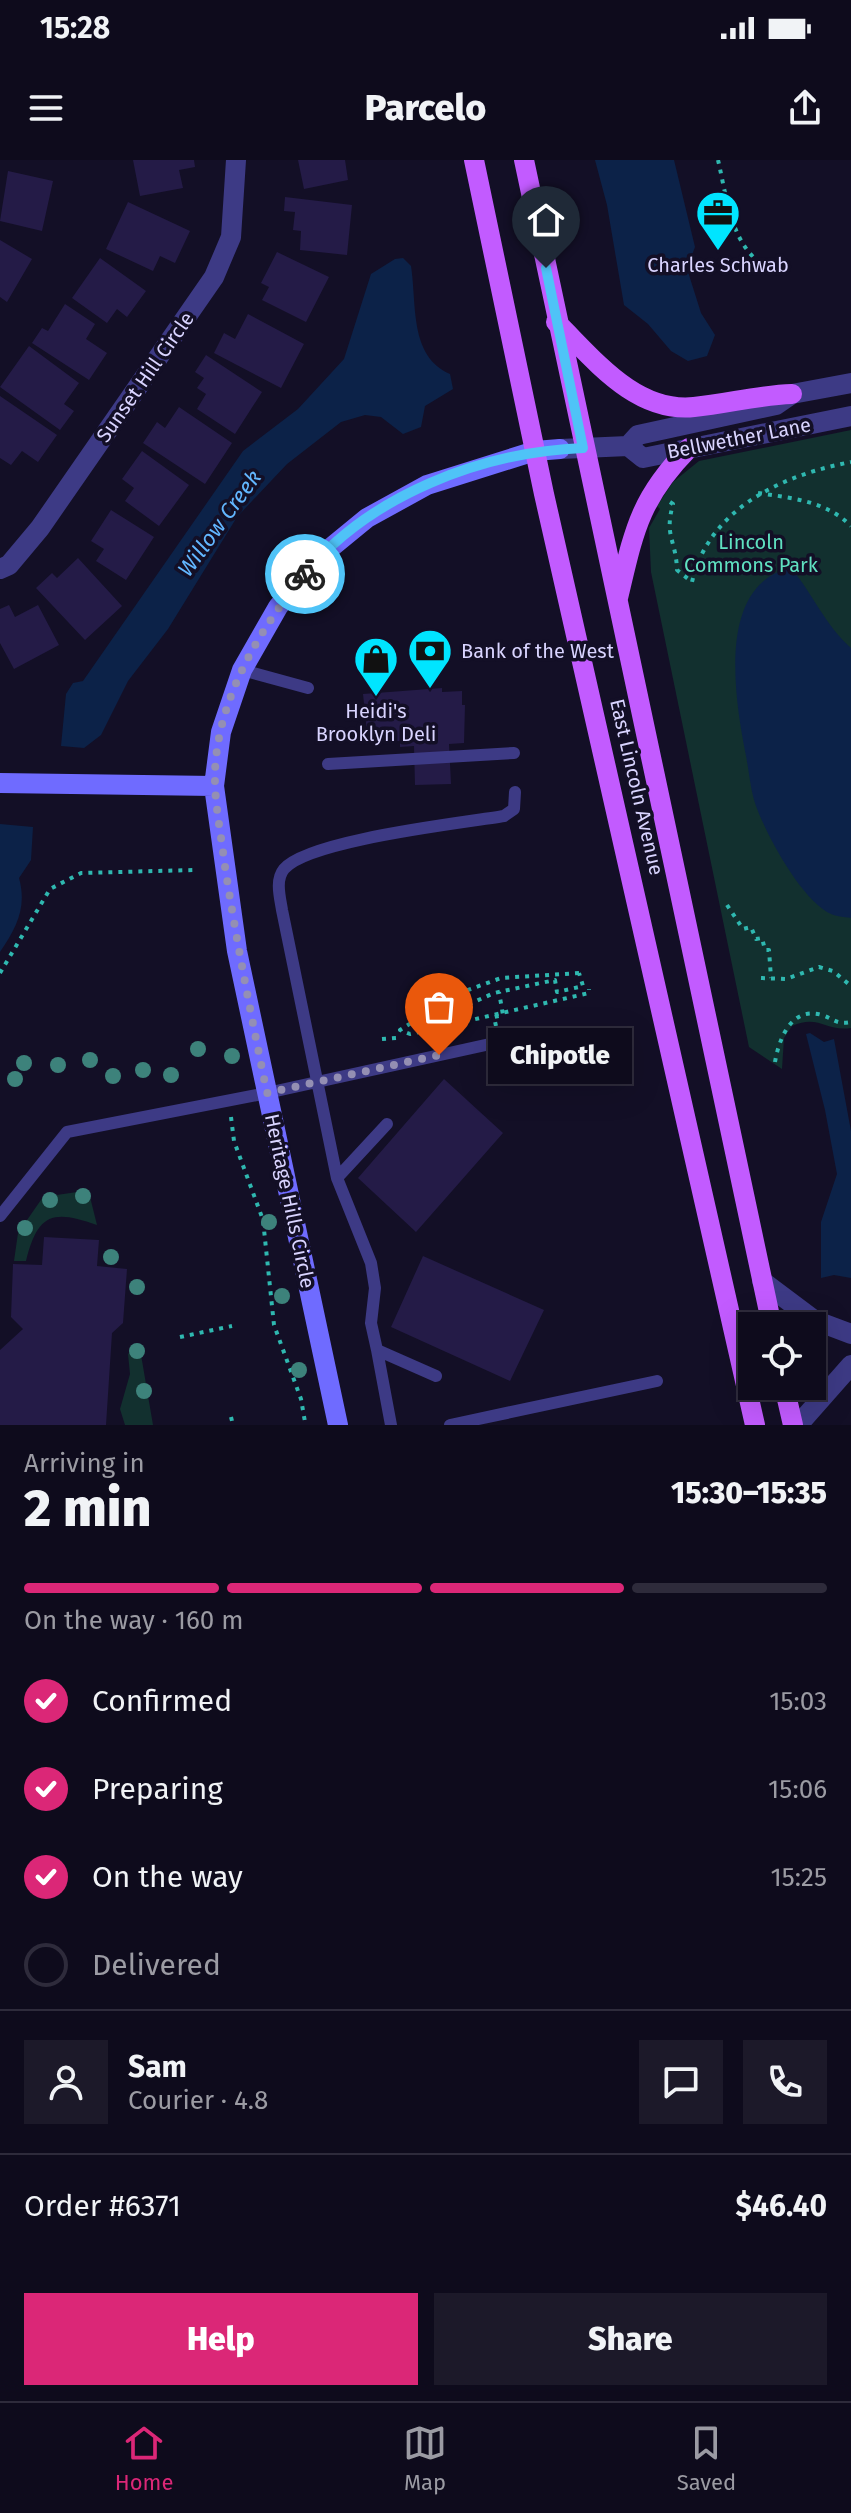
<!DOCTYPE html>
<html lang="en">
<head>
<meta charset="utf-8">
<style>
	:root { --surface:#0e0b1c; --page:#1c1929; --text:#f1f3f6; --muted:#9b9ba3; --line:#2e2b3b; --accent:#db2777 }
	body { margin:0; font-family:"Fira Sans",sans-serif; background:var(--page); color:var(--text); height:100vh; display:flex; flex-direction:column; font-size:30px; white-space:nowrap }
	* { box-sizing:border-box; margin:0 }
	p { font-size:26px; color:var(--muted) }
	.icon { flex:none; width:44px; height:44px; fill:none; stroke:currentColor; stroke-width:2; stroke-linecap:round; stroke-linejoin:round }
	.map { position:relative; height:1265px; overflow:hidden }
	.details { display:flex; flex-direction:column; background:var(--surface); flex:1 }
	.details>* { flex:none }
	.controls { position:absolute; left:738px; top:1152px; display:grid; gap:16px }
	.controls a { display:grid; place-items:center; width:88px; height:88px; border-radius:0px; background:var(--surface); box-shadow:0 8px 32px #0002,0 0 0 2px var(--line); font-size:40px }
	.pin { position:absolute; display:grid; place-items:center; width:68px; height:68px; color:#fff; margin:-82px -34px; border-radius:50% 50% 50% 0; rotate:-45deg; box-shadow:0 0 8px #0007 }
	.pin .icon { rotate:45deg }
	.courier { position:absolute; display:grid; place-items:center; width:80px; height:80px; margin:-40px; border:6px solid #4fc3f7; border-radius:50%; background:#fff; color:#222; box-shadow:0 2px 10px #0007 }
	.bubble { position:absolute; height:56px; border-radius:0px; background:var(--surface); box-shadow:0 8px 32px #0002,0 0 0 2px var(--line); font-size:26px; font-weight:800; line-height:56px; text-align:center }
	.summary em { font-style:normal; font-weight:800 }
	.summary div { display:flex; flex-direction:column-reverse }
	.summary { display:flex; align-items:center; justify-content:space-between; height:136px; padding:0 24px }
	h1 { font-size:52px; font-weight:800; line-height:60px }
	.bar { display:grid; grid-template-columns:repeat(4,1fr); gap:12px 8px; align-content:center; height:96px; padding:0 24px }
	.bar i { height:10px; border-radius:6px; background:var(--line) }
	.bar .selected { background:var(--accent) }
	.bar p { grid-column:span 4 }
	.line { display:flex; align-items:center; gap:20px; padding:0 24px; border-top:2px solid var(--line) }
	.line div { flex:1 }
	.round { display:grid; place-items:center; flex:none; width:84px; height:84px; border-radius:0px; background:var(--page) }
	ol { padding:0 24px; list-style:none }
	li { display:flex; align-items:center; gap:24px; height:88px }
	li p { margin-inline-start:auto }
	li .icon { padding:8px; border-radius:50%; background:var(--accent); color:#fff; stroke-width:4 }
	li:last-child { color:var(--muted) }
	li i { width:44px; height:44px; border:4px solid var(--line); border-radius:50% }
	.action { display:flex; gap:16px; margin-top:auto; padding:16px 24px }
	.action a { flex:1; height:92px; border-radius:0px; background:var(--accent); color:#fff; font-size:32px; font-weight:800; line-height:92px; text-align:center }
	.action a+a { background:var(--page); color:var(--text) }
	.status { display:flex; justify-content:space-between; align-items:center; height:56px; padding:0 40px; background:var(--surface); direction:ltr }
	.status svg { height:22px; fill:currentColor }
	header { display:flex; justify-content:space-between; align-items:center; height:104px; padding:0 24px; background:var(--surface); font-size:36px; font-weight:800 }
	.tabs { display:flex; justify-content:space-around; align-items:center; height:112px; border-top:2px solid var(--line); background:var(--surface); font-size:22px; color:var(--muted) }
	.tabs a { display:grid; justify-items:center; gap:4px }
	.tabs .selected { color:var(--accent) }
	.map>svg:first-child { display:block }
	.green { fill:#12302f }
	.water { fill:#0c2248 }
	.building { fill:#241b47 }
	.lines { fill:none; stroke-linecap:round; stroke-linejoin:round }
	.path { stroke:#2fb8b0; stroke-width:4; stroke-dasharray:4 6; stroke-linecap:butt }
	.lane { stroke:#3d3a85; stroke-width:12 }
	.street { stroke:#3d3a85; stroke-width:20 }
	.secondary { stroke:#6f6bff; stroke-width:20 }
	.primary { stroke:#c25bff; stroke-width:20 }
	.path-bridge { stroke:#2fb8b0; stroke-width:4; stroke-dasharray:4 6; stroke-linecap:butt }
	.tree { fill:#3d827b }
	.done { stroke:#948fb3; stroke-width:8; stroke-dasharray:0 14.4 }
	.route { stroke:#4fc3f7; stroke-width:10 }
	.labels { text-anchor:middle; stroke-width:7; stroke-linejoin:round; paint-order:stroke }
	.poi-label { font-size:20px; fill:#d9d4ff; stroke:#130f26 }
	.street-label { font-size:20px; fill:#d9d4ff; stroke:#130f26 }
	.park-label { font-size:20px; fill:#5fe0c0; stroke:#130f26 }
	.water-label { font-size:22px; font-style:italic; fill:#62b6ff; stroke:#130f26 }
</style>
</head>
<body>
<div class="status"><b>15:28</b><svg viewBox="0 0 49 12"><path d="M0 12V9h3v3zM5 12V6h3v6zM10 12V3h3v9zM15 12V0h3v12zM26 1h20v11H26zM47 4h2v5h-2z"/></svg></div>
<header><svg class="icon" aria-label="menu" viewBox="0 0 24 24"><path d="M4 6h16M4 12h16M4 18h16"/></svg>Parcelo<svg class="icon" aria-label="share" viewBox="0 0 24 24"><path d="M12 15V3M7 8l5-5 5 5M5 13v7h14v-7"/></svg></header>
<div class="map">
<svg width="851" height="1265" viewBox="0 0 851 1265">
	<rect width="100%" height="100%" fill="#130f26"/>
	<path class="green" d="M851,270V868C826,872 819,854 792,866L784,878L782,909L749,887L651,412L649,368L660,349L657,346L673,322L699,301Z
		M84,1031L89,1033L97,1065C54,1050 38,1052 26,1101H14L18,1073L43,1037Z
		M139,1183L153,1265H125L120,1249L130,1214L128,1194Z"/>
	<path class="water" d="M595,0H674L695,87L688,105L689,115L701,153L715,175L707,196L688,201L671,191L648,164L624,145L607,45Z
		M403,98L411,106C417,145 409,196 450,214L453,229L425,246L421,267L403,274L381,257L365,255L341,262L287,304L237,357L168,469L128,521L101,575L84,588L61,586L66,534L73,523L83,521L243,291L298,249L344,199L371,114L395,99Z
		M791,408C813,434 825,465 851,488V758C844,757 833,756 827,752C799,735 767,676 756,646C750,629 749,609 745,591C735,538 716,424 791,408Z
		M0,664L33,667L31,700L19,718C27,747 17,767 0,792Z
		M810,873L824,882L834,879L851,971V1118L834,1115L821,1118V1062L837,1014L825,950L806,874Z"/>
	<path class="building" d="M133,0H194L195,7L179,10L183,28L140,36Z
		M298,0H345L348,20L304,29Z
		M8,11L53,21L42,71L0,61Z
		M285,37L352,45L347,95L300,90L301,71L293,70L295,52L284,51Z
		M128,42L190,71L175,103L160,96L153,111L106,89Z
		M0,80L32,99L7,142L0,137Z
		M277,92L329,117L306,162L262,140L269,127L261,123Z
		M100,98L146,131L127,157L117,149L107,163L72,138Z
		M65,144L95,164L86,179L107,193L89,220L32,183L42,168L48,171Z
		M248,154L304,184L281,228L214,193L224,173L235,179Z
		M29,186L79,223L64,244L74,251L60,270L0,227Z
		M206,195L262,232L235,274L197,249L206,234L197,228L204,218L195,212Z
		M0,236L57,275L38,302L22,291L11,305L0,298Z
		M179,247L232,283L205,324L143,283L157,262L165,268Z
		M142,291L189,325L159,366L125,341L134,328L122,319Z
		M111,350L154,377L126,420L96,401L104,389L91,381Z
		M78,398L122,446L85,480L36,428L52,413L57,418Z
		M9,445L15,457L38,445L59,485L14,509L0,483V449Z
		M442,528V532L462,531V545H465L464,583L449,584L451,624L415,625L414,586L400,587V581L368,582L363,534Z
		M444,919L503,973L416,1072L358,1018Z
		M44,1077L99,1080L97,1106L127,1109L123,1163L112,1173L106,1265H0V1190L23,1169L11,1157L13,1104L42,1105Z
		M423,1096L544,1150L510,1221L391,1167Z"/>
	<g class="lines">
		<path class="path" d="M718,0C728,42 731,95 778,113
			M758,333C792,338 826,341 851,366
			M670,342L673,344C664,377 676,379 677,410L692,422C709,348 783,315 851,302
			M727,745L743,769L751,767L756,779L762,778L765,790H769L771,818
			M0,813L50,729L81,713L194,710
			M761,818L786,819L819,807L833,811L851,826
			M432,861L494,833L555,820L557,832L583,826L579,813
			M496,866L494,857L503,855L499,832
			M382,879L396,878
			M775,902C779,879 791,846 822,855C834,859 837,865 851,862
			M231,957L234,981L263,1060L274,1165L301,1239L305,1262
			M180,1177L232,1166
			M231,1257L233,1265"/>
		<path class="lane" d="M242,510L308,528
			M328,604L514,593
			M337,1018L387,964
			M0,1056L67,972L267,933L527,876
			M377,1190L371,1163L375,1128L371,1103L337,1018L282,750C280,737 275,720 284,709C308,680 462,663 504,656L514,649L515,632
			M391,1265L377,1190L436,1216
			M450,1265L657,1221"/>
		<path class="street" d="M628,286L638,275L776,245L792,234L851,223
			M628,286L643,298L851,256
			M560,289L628,286
			M0,409L9,405L40,368L214,117L231,77L236,0
			M762,1121L814,1160L851,1174
			M798,1265L851,1205"/>
		<path class="secondary" d="M0,623L214,626
			M338,1265L237,791L214,626L221,572L242,510L278,447L317,399L367,358L427,325L535,291L560,289"/>
		<path class="primary" d="M474,0L544,334L755,1265
			M524,0L772,1166
			M556,162C594,199 635,253 694,247C727,244 758,235 792,234
			M618,438C634,371 639,339 689,288
			M784,1226L793,1265"/>
		<path class="path-bridge" d="M579,813L501,818L457,834L400,870L410,874L589,833V829"/>
	</g>
	<g class="tree">
		<circle cx="198" cy="889" r="8"/>
		<circle cx="232" cy="896" r="8"/>
		<circle cx="90" cy="900" r="8"/>
		<circle cx="24" cy="903" r="8"/>
		<circle cx="58" cy="905" r="8"/>
		<circle cx="143" cy="910" r="8"/>
		<circle cx="171" cy="915" r="8"/>
		<circle cx="113" cy="916" r="8"/>
		<circle cx="15" cy="919" r="8"/>
		<circle cx="83" cy="1036" r="8"/>
		<circle cx="50" cy="1040" r="8"/>
		<circle cx="269" cy="1062" r="8"/>
		<circle cx="25" cy="1068" r="8"/>
		<circle cx="111" cy="1097" r="8"/>
		<circle cx="137" cy="1127" r="8"/>
		<circle cx="282" cy="1136" r="8"/>
		<circle cx="137" cy="1191" r="8"/>
		<circle cx="299" cy="1210" r="8"/>
		<circle cx="144" cy="1231" r="8"/>
	</g>
	<g class="lines">
		<path class="done" d="M305,414C262,466 223,530 216,598C212,632 220,666 224,700C236,779 251,855 267,933L439,895"/>
		<path class="route" d="M305,414C370,335 482,292 583,288L546,108"/>
	</g>
	<defs>
		<g id="office-pin" transform="scale(2.3)"><path d="M0 17L-7.5 6A9.5 9.5 0 1 1 7.5 6Z" fill="#00e5ff" stroke="#130f26"/><path d="M-6-3h4V-5.5h4V-3h4V5H-6ZM-1-4.5V-3h2v-1.5ZM-6 0V1H6V0Z" fill="#111"/></g>
		<g id="bank-pin" transform="scale(2.3)"><path d="M0 17L-7.5 6A9.5 9.5 0 1 1 7.5 6Z" fill="#00e5ff" stroke="#130f26"/><path d="M-6-4H6V4H-6ZM0-2.3a2.3 2.3 0 1 0 0 4.6a2.3 2.3 0 1 0 0-4.6Z" fill="#111"/></g>
		<g id="shop-pin" transform="scale(2.3)"><path d="M0 17L-7.5 6A9.5 9.5 0 1 1 7.5 6Z" fill="#00e5ff" stroke="#130f26"/><path d="M-5-2.5h2.3a2.7 3.5 0 0 1 5.4 0H5L5.5 6h-11ZM-1.5-2.5h3a1.5 2.3 0 0 0-3 0Z" fill="#111"/></g>
	</defs>
	<g fill-rule="evenodd">
		<use href="#office-pin" x="718" y="53"/>
		<use href="#bank-pin" x="430" y="491"/>
		<use href="#shop-pin" x="376" y="499"/>
	</g>
	<g class="labels">
		<g class="poi-label">
			<text x="718" y="112">Charles Schwab</text>
			<text x="461" y="498" text-anchor="start">Bank of the West</text>
			<text x="376" y="558">Heidi's<tspan x="376" dy="23">Brooklyn Deli</tspan></text>
		</g>
		<g class="street-label">
			<text transform="translate(145 217) rotate(-55)" y="7">Sunset Hill Circle</text>
			<text transform="translate(739 278) rotate(-11)" y="7">Bellwether Lane</text>
			<text transform="translate(637 627) rotate(77)" y="7">East Lincoln Avenue</text>
			<text transform="translate(290 1041) rotate(78)" y="7">Heritage Hills Circle</text>
		</g>
		<g class="park-label">
			<text x="751" y="389">Lincoln<tspan x="751" dy="23">Commons Park</tspan></text>
		</g>
		<g class="water-label">
			<text transform="translate(219 363) rotate(-54)" y="8">Willow Creek</text>
		</g>
	</g>
</svg>
<div class="controls">
<a><svg class="icon" aria-label="locate" viewBox="0 0 24 24"><circle cx="12" cy="12" r="6"/><path d="M12 2v4M12 18v4M2 12h4M18 12h4"/></svg></a>
</div>
<div class="pin" style="left:439px;top:895px;background:#ea580c"><svg class="icon" aria-label="bag" viewBox="0 0 24 24"><path d="M5 8h14l-1 12H6zM9 8a3 3 0 0 1 6 0"/></svg></div>
<div class="pin" style="left:546px;top:108px;background:#1f2937"><svg class="icon" aria-label="home" viewBox="0 0 24 24"><path d="M3 11l9-7 9 7M6 9v11h12V9"/></svg></div>
<div class="courier" style="left:305px;top:414px"><svg class="icon" aria-label="bike" viewBox="0 0 24 24"><circle cx="6" cy="16" r="4"/><circle cx="18" cy="16" r="4"/><path d="M6 16l4-8h5l3 8M10 8l3 8H6M13 5h3"/></svg></div>
<div class="bubble" style="left:488px;top:868px;width:144px">Chipotle</div>
</div>
<section class="details">
<div class="summary"><div><h1>2 min</h1><p>Arriving in</p></div><em>15:30–15:35</em></div>
<div class="bar"><i class="selected"></i><i class="selected"></i><i class="selected"></i><i></i><p>On the way · 160 m</p></div>
<ol>
<li><svg class="icon" aria-label="check" viewBox="0 0 24 24"><path d="M5 12l5 5 9-10"/></svg>Confirmed<p>15:03</p></li>
<li><svg class="icon" aria-label="check" viewBox="0 0 24 24"><path d="M5 12l5 5 9-10"/></svg>Preparing<p>15:06</p></li>
<li><svg class="icon" aria-label="check" viewBox="0 0 24 24"><path d="M5 12l5 5 9-10"/></svg>On the way<p>15:25</p></li>
<li><i></i>Delivered</li>
</ol>
<div class="line" style="height:144px"><a class="round"><svg class="icon" aria-label="person" viewBox="0 0 24 24"><circle cx="12" cy="8" r="4"/><path d="M4 21q1-7 8-7t8 7"/></svg></a><div><b>Sam</b><p>Courier · 4.8</p></div><a class="round"><svg class="icon" aria-label="chat" viewBox="0 0 24 24"><path d="M4 5h16v11H9l-5 4z"/></svg></a><a class="round"><svg class="icon" aria-label="phone" viewBox="0 0 24 24"><path d="M5 4h4l2 5-3 2q2 4 5 5l2-3 5 2v4C11 20 4 13 5 4z"/></svg></a></div>
<div class="line" style="height:104px"><div>Order #6371</div><b>$46.40</b></div>
<div class="action"><a>Help</a><a>Share</a></div>
</section>
<nav class="tabs">
<a class="selected"><svg class="icon" aria-label="home" viewBox="0 0 24 24"><path d="M3 11l9-7 9 7M6 9v11h12V9"/></svg>Home</a>
<a><svg class="icon" aria-label="map" viewBox="0 0 24 24"><path d="M3 6l6-2 6 2 6-2v14l-6 2-6-2-6 2zM9 4v14M15 6v14"/></svg>Map</a>
<a><svg class="icon" aria-label="saved" viewBox="0 0 24 24"><path d="M7 4h10v16l-5-4-5 4z"/></svg>Saved</a>
</nav>
</body>
</html>
